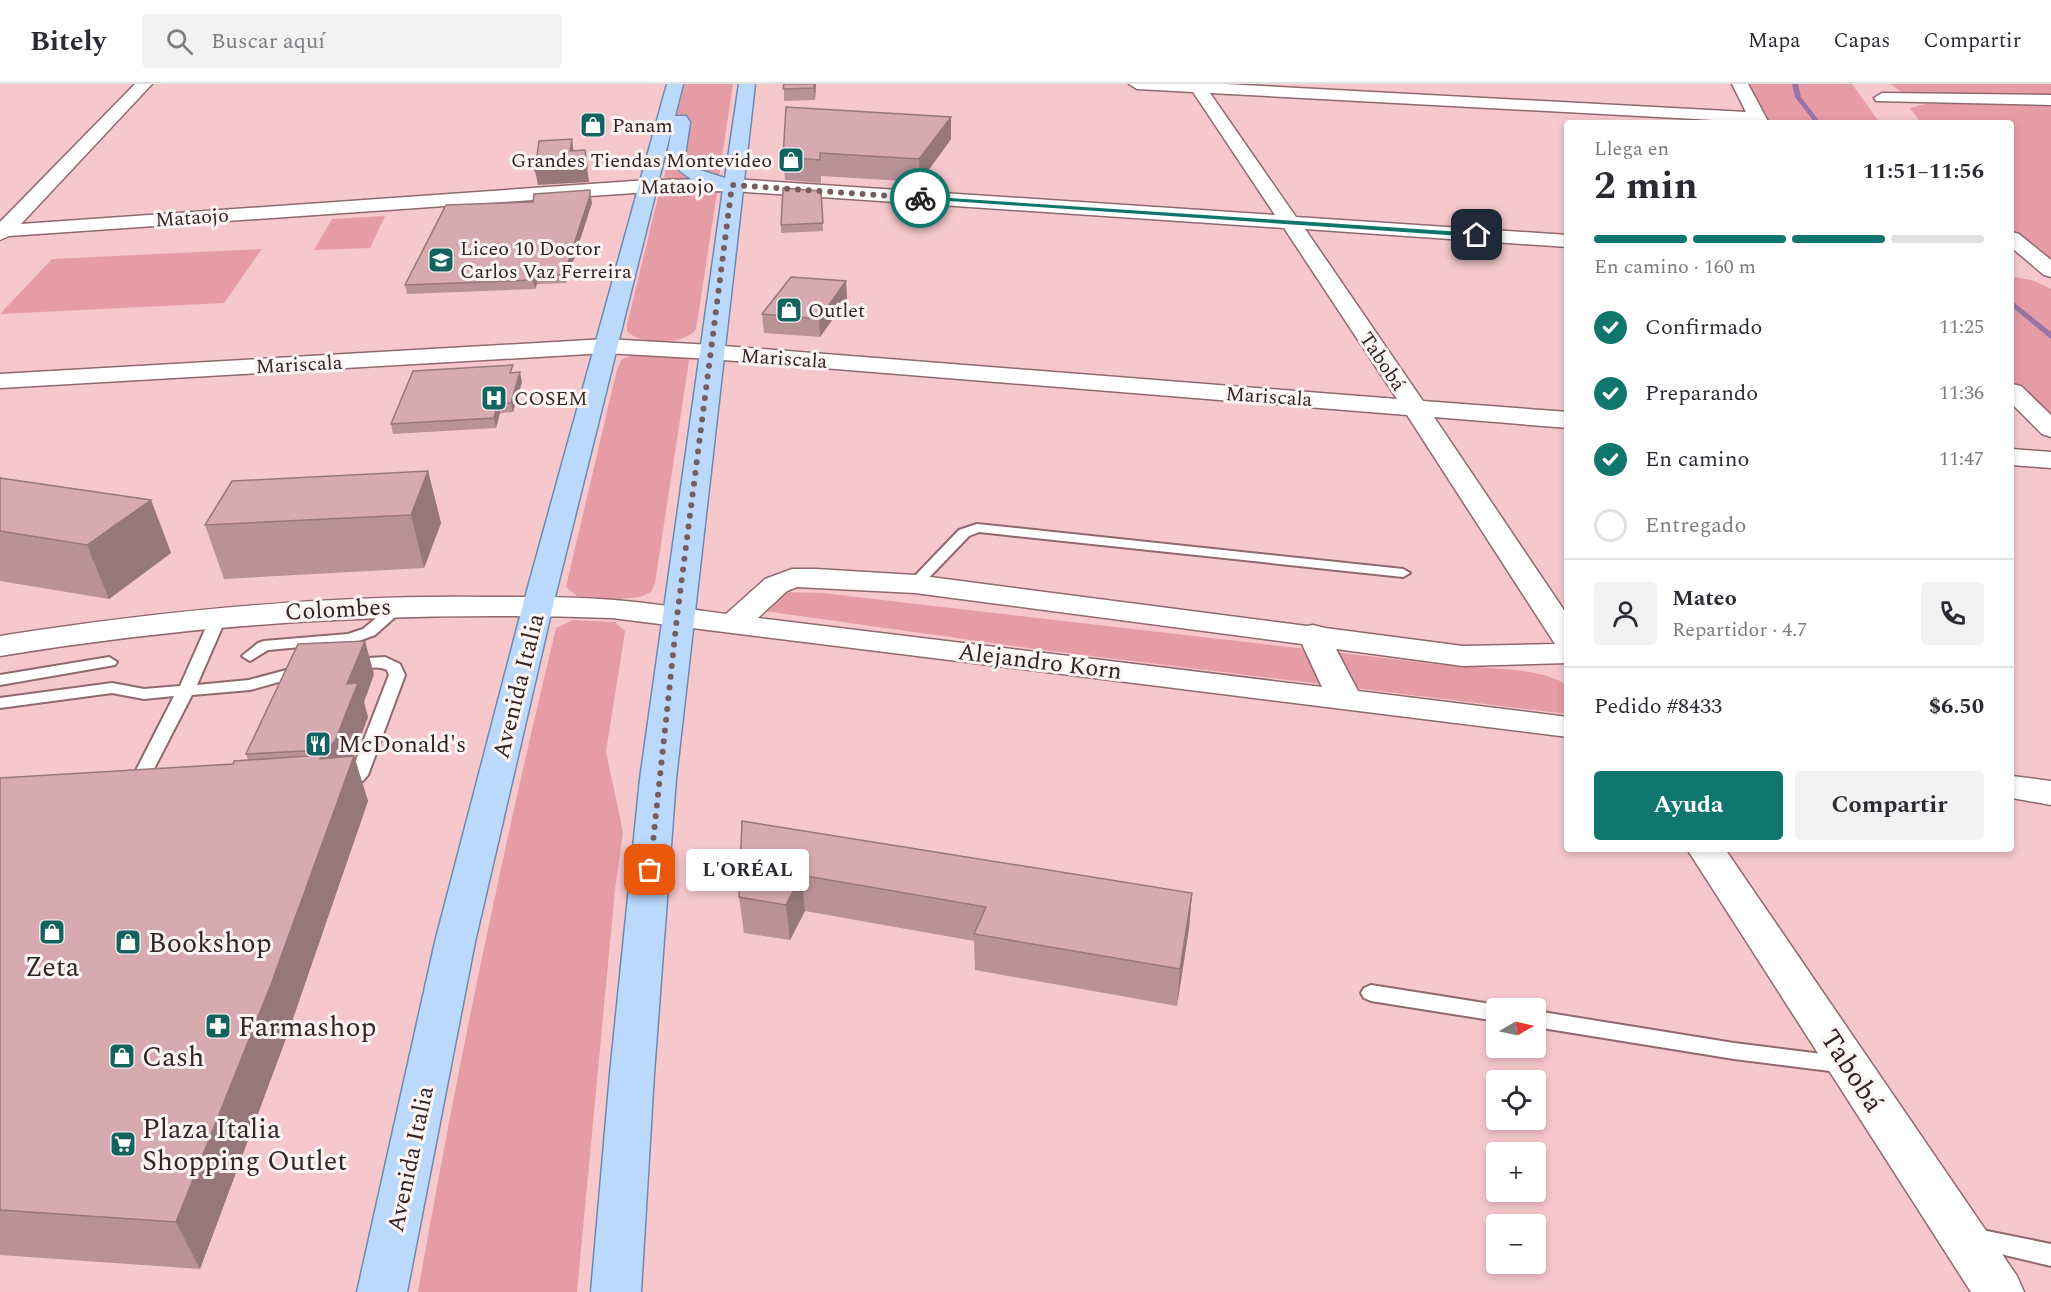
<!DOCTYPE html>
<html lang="es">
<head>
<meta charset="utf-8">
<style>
	:root { --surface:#fff; --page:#f2f2f3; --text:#2b2b33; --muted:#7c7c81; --line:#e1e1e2; --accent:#0f766e }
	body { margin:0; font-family:Spectral,serif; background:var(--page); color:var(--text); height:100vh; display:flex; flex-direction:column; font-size:22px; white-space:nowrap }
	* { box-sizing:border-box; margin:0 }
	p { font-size:20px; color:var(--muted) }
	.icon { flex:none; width:33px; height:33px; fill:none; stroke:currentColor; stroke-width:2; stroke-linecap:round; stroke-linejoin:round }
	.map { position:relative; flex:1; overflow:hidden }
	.details { position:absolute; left:1564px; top:36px; width:450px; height:732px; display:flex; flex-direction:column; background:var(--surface); border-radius:6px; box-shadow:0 3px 9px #0003 }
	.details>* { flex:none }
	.needle { width:39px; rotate:81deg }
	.buttons { position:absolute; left:1486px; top:914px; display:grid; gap:12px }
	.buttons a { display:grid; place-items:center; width:60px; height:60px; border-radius:6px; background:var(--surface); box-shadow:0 3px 9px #0003; font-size:30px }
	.pin { position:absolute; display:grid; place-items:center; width:51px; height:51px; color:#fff; margin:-26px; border-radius:12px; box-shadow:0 3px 9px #0006 }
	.courier { position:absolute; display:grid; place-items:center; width:60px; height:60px; margin:-30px; border:4px solid #0f766e; border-radius:50%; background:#fff; color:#222; box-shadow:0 2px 8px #0007 }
	.bubble { position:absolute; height:42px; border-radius:6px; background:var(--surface); box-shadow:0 3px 9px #0003; font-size:20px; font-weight:700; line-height:42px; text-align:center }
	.headline em { font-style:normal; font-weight:700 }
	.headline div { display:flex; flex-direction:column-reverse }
	.headline { display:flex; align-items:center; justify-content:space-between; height:102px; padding:0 30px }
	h1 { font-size:39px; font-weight:700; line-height:45px }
	.bar { display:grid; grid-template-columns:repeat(4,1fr); gap:9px 6px; align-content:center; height:72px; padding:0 30px }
	.bar i { height:8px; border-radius:4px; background:var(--line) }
	.bar .active { background:var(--accent) }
	.bar p { grid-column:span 4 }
	.line { display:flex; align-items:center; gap:15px; padding:0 30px; border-top:2px solid var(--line) }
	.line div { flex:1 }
	.round { display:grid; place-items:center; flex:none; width:63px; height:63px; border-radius:6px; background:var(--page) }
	ol { padding:0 30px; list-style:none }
	li { display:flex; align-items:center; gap:18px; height:66px }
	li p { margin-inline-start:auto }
	li .icon { padding:6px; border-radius:50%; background:var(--accent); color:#fff; stroke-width:4 }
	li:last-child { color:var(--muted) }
	li i { width:33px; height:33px; border:3px solid var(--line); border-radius:50% }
	.button { display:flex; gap:12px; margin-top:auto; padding:12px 30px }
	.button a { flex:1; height:69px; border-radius:6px; background:var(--accent); color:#fff; font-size:24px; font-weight:700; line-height:69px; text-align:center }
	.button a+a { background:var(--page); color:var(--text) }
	header { display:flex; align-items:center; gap:36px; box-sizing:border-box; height:84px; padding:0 30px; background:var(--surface); border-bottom:2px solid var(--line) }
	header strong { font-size:28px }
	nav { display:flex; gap:33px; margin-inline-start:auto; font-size:21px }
	.search { width:420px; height:54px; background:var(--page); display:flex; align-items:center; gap:15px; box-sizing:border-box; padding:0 21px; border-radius:6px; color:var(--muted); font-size:22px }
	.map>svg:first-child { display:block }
	.green { fill:#e59ca4 }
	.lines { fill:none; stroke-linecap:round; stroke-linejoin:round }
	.stream { fill:#9774a5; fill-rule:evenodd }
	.lane-casing { stroke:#91686c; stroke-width:4 }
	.street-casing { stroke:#91686c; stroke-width:3 }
	.primary-casing { stroke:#6d89af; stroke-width:3 }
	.lane { fill:#fff; fill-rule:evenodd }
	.street { fill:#fff; fill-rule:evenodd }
	.primary { fill:#bad9fc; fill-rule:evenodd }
	.wall { fill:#b99296 }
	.shaded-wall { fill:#96777a }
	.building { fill:#d7aaaf; stroke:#96777a; stroke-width:1.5 }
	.route { fill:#0f766e }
	.done { stroke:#785d5f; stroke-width:6; stroke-dasharray:0 10.8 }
	.labels { text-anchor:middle; stroke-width:6; stroke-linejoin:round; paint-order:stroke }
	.far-poi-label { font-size:20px; fill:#342325; stroke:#fdf4f4; text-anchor:start }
	.far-street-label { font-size:20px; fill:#342325; stroke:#fdf4f4 }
	.street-label { font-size:24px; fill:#342325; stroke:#fdf4f4 }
	.poi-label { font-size:24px; fill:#342325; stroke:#fdf4f4; text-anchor:start }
	.near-poi-label { font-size:28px; fill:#342325; stroke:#fdf4f4; text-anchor:start }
	.near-street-label { font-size:28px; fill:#342325; stroke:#fdf4f4 }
</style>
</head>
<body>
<header>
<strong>Bitely</strong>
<div class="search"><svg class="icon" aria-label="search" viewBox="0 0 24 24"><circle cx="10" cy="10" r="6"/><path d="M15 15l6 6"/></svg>Buscar aquí</div>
<nav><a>Mapa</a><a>Capas</a><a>Compartir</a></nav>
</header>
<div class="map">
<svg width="2051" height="1208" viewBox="0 0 2051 1208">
	<rect width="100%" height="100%" fill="#f6c8cc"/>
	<path class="green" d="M684,0H733L719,92C704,97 679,100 664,93L675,35Z
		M1748,0H1852L1880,39H1771Z
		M1890,0H2051V11L1903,9Z
		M1925,20H2051V177L2012,145V39H1921L1910,24Z
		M671,108L717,109L696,245C685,262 639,261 627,247V241L658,113Z
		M385,132L370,164L314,166L332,135Z
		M262,165L224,219L0,230L52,175Z
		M2012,193L2032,196L2051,205V331L2012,296Z
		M636,270L686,273L689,277L655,499L651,508L640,513L620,515L577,512L566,503L617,285L622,275Z
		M781,508L822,509L1444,581C1474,584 1547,583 1567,602V630L1035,565L756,526Z
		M573,536L615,538L625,547L606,668L623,748L615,806L577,1208H418C457,985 503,764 556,544Z"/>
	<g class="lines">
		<path class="stream" d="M1792,0H1798L1801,13L1821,39H1815L1795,13Z
			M2012,217L2051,248V255L2012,223Z"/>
		<g class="lane-casing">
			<path id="lane" d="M977,440L1403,485L1410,489L1403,493L979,448L969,452L920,503H910L907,500L910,497L959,446Z
				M399,517L404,519L407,522L404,525L375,551L356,558L268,566L250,577L242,572L258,559L264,557L348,550L363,545L394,519Z
				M219,527L227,532L197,601L249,596L301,582L309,587L307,590L250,606L192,611L141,710H129L126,706L174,612L144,615L112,609L0,624V614L112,599L144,605L180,602L211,532Z
				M109,573L117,578L115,581L0,601V591Z
				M385,573L400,580L405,591L368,691L351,710H339L336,706L351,689L389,591L387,586C373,578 353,592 342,580L350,575Z
				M1371,901L1497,921L1505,924H1497V937L1371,917L1364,914L1361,909L1364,904Z
				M1536,927L1734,959L1846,973L1854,975L1857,981L1854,987L1846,989L1734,975L1536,943Z
				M1972,1144L2051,1160V1182L1963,1161L1960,1154L1963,1147Z"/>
		</g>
		<g class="street-casing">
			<path id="street" d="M135,0H152L21,140L648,96L732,95L1275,131L1193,8L1137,5L1129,0H1225L1746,28L1732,0H1748L1769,39L1210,9L1296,133L1568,151V163L1305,145L1423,317L1568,328V344L1434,333L1568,532V579L1463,582L1336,565L1358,607L1568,633V653L612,534C402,527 208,538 0,572V552C160,527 320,511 482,513C526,513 570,512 614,516C651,519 689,525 726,530L765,495L792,485H816L915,491L1307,542L1313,541L1325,544L1463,562L1555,560L1407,331L711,275L606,269L0,304V290L606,255L711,261L1397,315L1284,144L732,107L648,108L9,152L0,156V138ZM797,503L915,509L1302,560L1322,603L758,534L787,507Z
				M1882,9L2051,11V21L1876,17L1874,14Z
				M2012,148L2019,150L2051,176V193L2044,191L2012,164Z
				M2012,300L2021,302L2051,331V353L2042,350L2012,320Z
				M2012,365L2051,368V384L2012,381Z
				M2012,692L2051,697V721L2012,714Z
				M1687,765H1725L2017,1192L2024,1208H1971Z"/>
		</g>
		<g class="primary-casing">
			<path id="primary" d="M667,0H683L675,32H686L690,38L685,72L700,86L725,94L739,0H755L676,695L654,990L641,1208H591L610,990L640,695L723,105C698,101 682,93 667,72L673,39L553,521L475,858L407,1208H357L435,858L523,521Z"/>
		</g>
		<use href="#lane" class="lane"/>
		<use href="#street" class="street"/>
		<use href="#primary" class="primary"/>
	</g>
	<path class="wall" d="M784,0H816L815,16L784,17Z
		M951,55L920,98L821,92V99L785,96L783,73Z
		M590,106L592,119L566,199L537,200L535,205L407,210L405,201L533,118Z
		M821,107L823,147L781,149V141Z
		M846,197L847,215L820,253L764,249L762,230Z
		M514,289L522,298L513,328L500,329L496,344L393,350L391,340Z
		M428,387L441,439L424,484L224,495L205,441Z
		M0,394L151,416L171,469L109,515L0,497Z
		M374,590L364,618L368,633L353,673L354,672L368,717L288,949L200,1185L0,1171V694L233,680L248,676L246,670Z
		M742,737L1192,809L1189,844L1177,922L975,886L974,857L805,827L790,856L744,849L739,813Z"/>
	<path class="shaded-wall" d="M814,0H816L815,16L814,4Z
		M951,33V55L920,98L919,75Z
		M572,55L574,70L570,67Z
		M585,66L589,98L538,101L535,87Z
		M590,111L592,119L566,199L564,191Z
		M535,191L537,200L535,205L533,196Z
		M846,197L847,215L820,253L819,235Z
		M520,288L522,298L513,328L511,319Z
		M498,319L500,329L496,344L494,334Z
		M428,387L441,439L424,484L411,431Z
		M151,416L171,469L109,515L87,461Z
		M365,557L374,590L364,618L368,633L346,692L337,701L326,666L347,600Z
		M354,672L368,717L288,949L200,1185L176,1138Z
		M801,791L805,827L790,856L786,821Z
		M1192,809L1189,844L1177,922L1180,885Z"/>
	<path class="building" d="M784,0H814V4L783,5Z
		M786,23L951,33L919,75L820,69V76L783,73Z
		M572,55L570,67L585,66L587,83L535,87L539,57Z
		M783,104L821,107L823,139L781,141Z
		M590,106V111L564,191H535L533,196L405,201L446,121L533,118L534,110Z
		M791,193L846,197L819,235L762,230Z
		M513,281L510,289L520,288L511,319H498L494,334L391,340L413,287Z
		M428,387L411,431L205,441L232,397Z
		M0,394L151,416L87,461L0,447Z
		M365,557L347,600L358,599L335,657L326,666L246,670L298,560Z
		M322,671L320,675L354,672L270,903L176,1138L0,1126V694L233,680L234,677Z
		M742,737L1192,809L1180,885L974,850L986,823L801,791L786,821L739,813Z"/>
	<path class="route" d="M918,112L1477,149L1480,151L1477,153L920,115Z"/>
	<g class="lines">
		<path class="done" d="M650,786L677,533L732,101L920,114"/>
	</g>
	<defs>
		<g id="shop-square" transform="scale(1.35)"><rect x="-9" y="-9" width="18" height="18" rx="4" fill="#12625f" stroke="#fdf4f4"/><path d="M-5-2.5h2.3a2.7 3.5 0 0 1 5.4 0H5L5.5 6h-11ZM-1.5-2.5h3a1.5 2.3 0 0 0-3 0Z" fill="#fff"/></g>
		<g id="school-square" transform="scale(1.35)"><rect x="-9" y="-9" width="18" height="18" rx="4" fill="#12625f" stroke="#fdf4f4"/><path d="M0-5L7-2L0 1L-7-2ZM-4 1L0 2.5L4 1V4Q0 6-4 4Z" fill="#fff"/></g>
		<g id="hospital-square" transform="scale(1.35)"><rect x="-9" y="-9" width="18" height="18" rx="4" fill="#12625f" stroke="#fdf4f4"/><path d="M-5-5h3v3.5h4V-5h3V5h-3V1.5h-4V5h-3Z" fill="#fff"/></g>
		<g id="restaurant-square" transform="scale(1.35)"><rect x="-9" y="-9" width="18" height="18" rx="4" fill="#12625f" stroke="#fdf4f4"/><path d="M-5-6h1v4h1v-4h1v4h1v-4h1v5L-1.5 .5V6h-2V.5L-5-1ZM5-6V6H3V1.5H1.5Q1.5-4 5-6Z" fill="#fff"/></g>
		<g id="pharmacy-square" transform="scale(1.35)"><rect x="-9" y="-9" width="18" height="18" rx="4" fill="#12625f" stroke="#fdf4f4"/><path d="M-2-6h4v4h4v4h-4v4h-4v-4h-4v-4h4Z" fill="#fff"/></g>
		<g id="supermarket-square" transform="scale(1.35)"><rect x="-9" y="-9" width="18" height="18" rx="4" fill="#12625f" stroke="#fdf4f4"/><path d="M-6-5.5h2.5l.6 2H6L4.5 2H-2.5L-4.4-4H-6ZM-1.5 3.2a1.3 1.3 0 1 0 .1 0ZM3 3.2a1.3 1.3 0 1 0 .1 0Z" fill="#fff"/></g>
	</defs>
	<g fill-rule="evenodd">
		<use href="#shop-square" x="593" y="41"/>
		<use href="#shop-square" x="791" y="76"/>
		<use href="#school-square" x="441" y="176"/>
		<use href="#shop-square" x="789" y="226"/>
		<use href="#hospital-square" x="494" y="314"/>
		<use href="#restaurant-square" x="318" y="660"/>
		<use href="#shop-square" x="52" y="848"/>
		<use href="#shop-square" x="128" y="858"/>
		<use href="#pharmacy-square" x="218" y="942"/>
		<use href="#shop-square" x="122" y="972"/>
		<use href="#supermarket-square" x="123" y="1060"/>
	</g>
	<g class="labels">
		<g class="far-poi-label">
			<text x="612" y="48">Panam</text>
			<text x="772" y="83" text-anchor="end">Grandes Tiendas Montevideo</text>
			<text x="460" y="171">Liceo 10 Doctor<tspan x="460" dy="23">Carlos Vaz Ferreira</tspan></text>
			<text x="808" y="233">Outlet</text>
			<text x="514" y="321">COSEM</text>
		</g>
		<g class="far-street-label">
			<text transform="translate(677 102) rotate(-1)" y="7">Mataojo</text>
			<text transform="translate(192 133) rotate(-4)" y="7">Mataojo</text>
			<text transform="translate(784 274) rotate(4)" y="7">Mariscala</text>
			<text transform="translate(1383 277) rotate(56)" y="7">Tabobá</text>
			<text transform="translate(299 280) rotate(-3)" y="7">Mariscala</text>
			<text transform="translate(1269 312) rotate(4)" y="7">Mariscala</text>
		</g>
		<g class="street-label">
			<text transform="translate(338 525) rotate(-3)" y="8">Colombes</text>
			<text transform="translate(1040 577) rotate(7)" y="8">Alejandro Korn</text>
			<text transform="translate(518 602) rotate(-76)" y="8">Avenida Italia</text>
			<text transform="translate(410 1075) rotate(-78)" y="8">Avenida Italia</text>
		</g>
		<g class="poi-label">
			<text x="338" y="668">McDonald's</text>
		</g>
		<g class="near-poi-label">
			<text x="148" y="868">Bookshop</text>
			<text x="52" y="892" text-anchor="middle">Zeta</text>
			<text x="238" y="952">Farmashop</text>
			<text x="142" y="982">Cash</text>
			<text x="142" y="1054">Plaza Italia<tspan x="142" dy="32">Shopping Outlet</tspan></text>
		</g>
		<g class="near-street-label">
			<text transform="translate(1853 986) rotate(57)" y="10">Tabobá</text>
		</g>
	</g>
</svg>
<div class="buttons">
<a><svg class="needle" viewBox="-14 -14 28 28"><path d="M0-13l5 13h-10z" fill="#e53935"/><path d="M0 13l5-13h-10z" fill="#7c7c81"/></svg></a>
<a><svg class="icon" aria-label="locate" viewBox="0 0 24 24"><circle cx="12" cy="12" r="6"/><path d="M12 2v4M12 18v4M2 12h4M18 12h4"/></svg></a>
<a>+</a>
<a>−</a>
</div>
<div class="pin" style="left:650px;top:786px;background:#ea580c"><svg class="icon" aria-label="bag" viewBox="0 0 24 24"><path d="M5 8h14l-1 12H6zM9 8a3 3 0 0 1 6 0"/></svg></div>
<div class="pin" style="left:1477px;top:151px;background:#1f2937"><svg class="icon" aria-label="home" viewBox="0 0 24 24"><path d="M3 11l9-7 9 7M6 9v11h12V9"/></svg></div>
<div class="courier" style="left:920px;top:114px"><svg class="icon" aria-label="bike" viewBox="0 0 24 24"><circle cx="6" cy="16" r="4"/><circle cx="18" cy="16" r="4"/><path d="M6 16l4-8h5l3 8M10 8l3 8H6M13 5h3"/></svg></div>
<div class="bubble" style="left:686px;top:765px;width:123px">L'ORÉAL</div>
<section class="details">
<div class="headline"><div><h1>2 min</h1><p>Llega en</p></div><em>11:51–11:56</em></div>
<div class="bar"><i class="active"></i><i class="active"></i><i class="active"></i><i></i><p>En camino · 160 m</p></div>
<ol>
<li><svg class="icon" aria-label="check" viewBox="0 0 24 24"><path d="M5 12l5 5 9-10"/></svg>Confirmado<p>11:25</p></li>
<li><svg class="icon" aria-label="check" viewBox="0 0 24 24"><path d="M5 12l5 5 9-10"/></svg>Preparando<p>11:36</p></li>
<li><svg class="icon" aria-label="check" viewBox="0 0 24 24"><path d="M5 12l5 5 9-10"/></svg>En camino<p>11:47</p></li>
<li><i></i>Entregado</li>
</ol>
<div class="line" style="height:108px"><a class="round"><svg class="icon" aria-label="person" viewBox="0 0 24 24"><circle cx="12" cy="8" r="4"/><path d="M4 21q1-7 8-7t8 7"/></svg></a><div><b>Mateo</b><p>Repartidor · 4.7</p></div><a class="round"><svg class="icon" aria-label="phone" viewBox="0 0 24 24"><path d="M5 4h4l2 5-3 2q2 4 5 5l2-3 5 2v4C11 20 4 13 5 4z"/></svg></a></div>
<div class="line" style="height:78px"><div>Pedido #8433</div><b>$6.50</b></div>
<div class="button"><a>Ayuda</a><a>Compartir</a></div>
</section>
</div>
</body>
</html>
